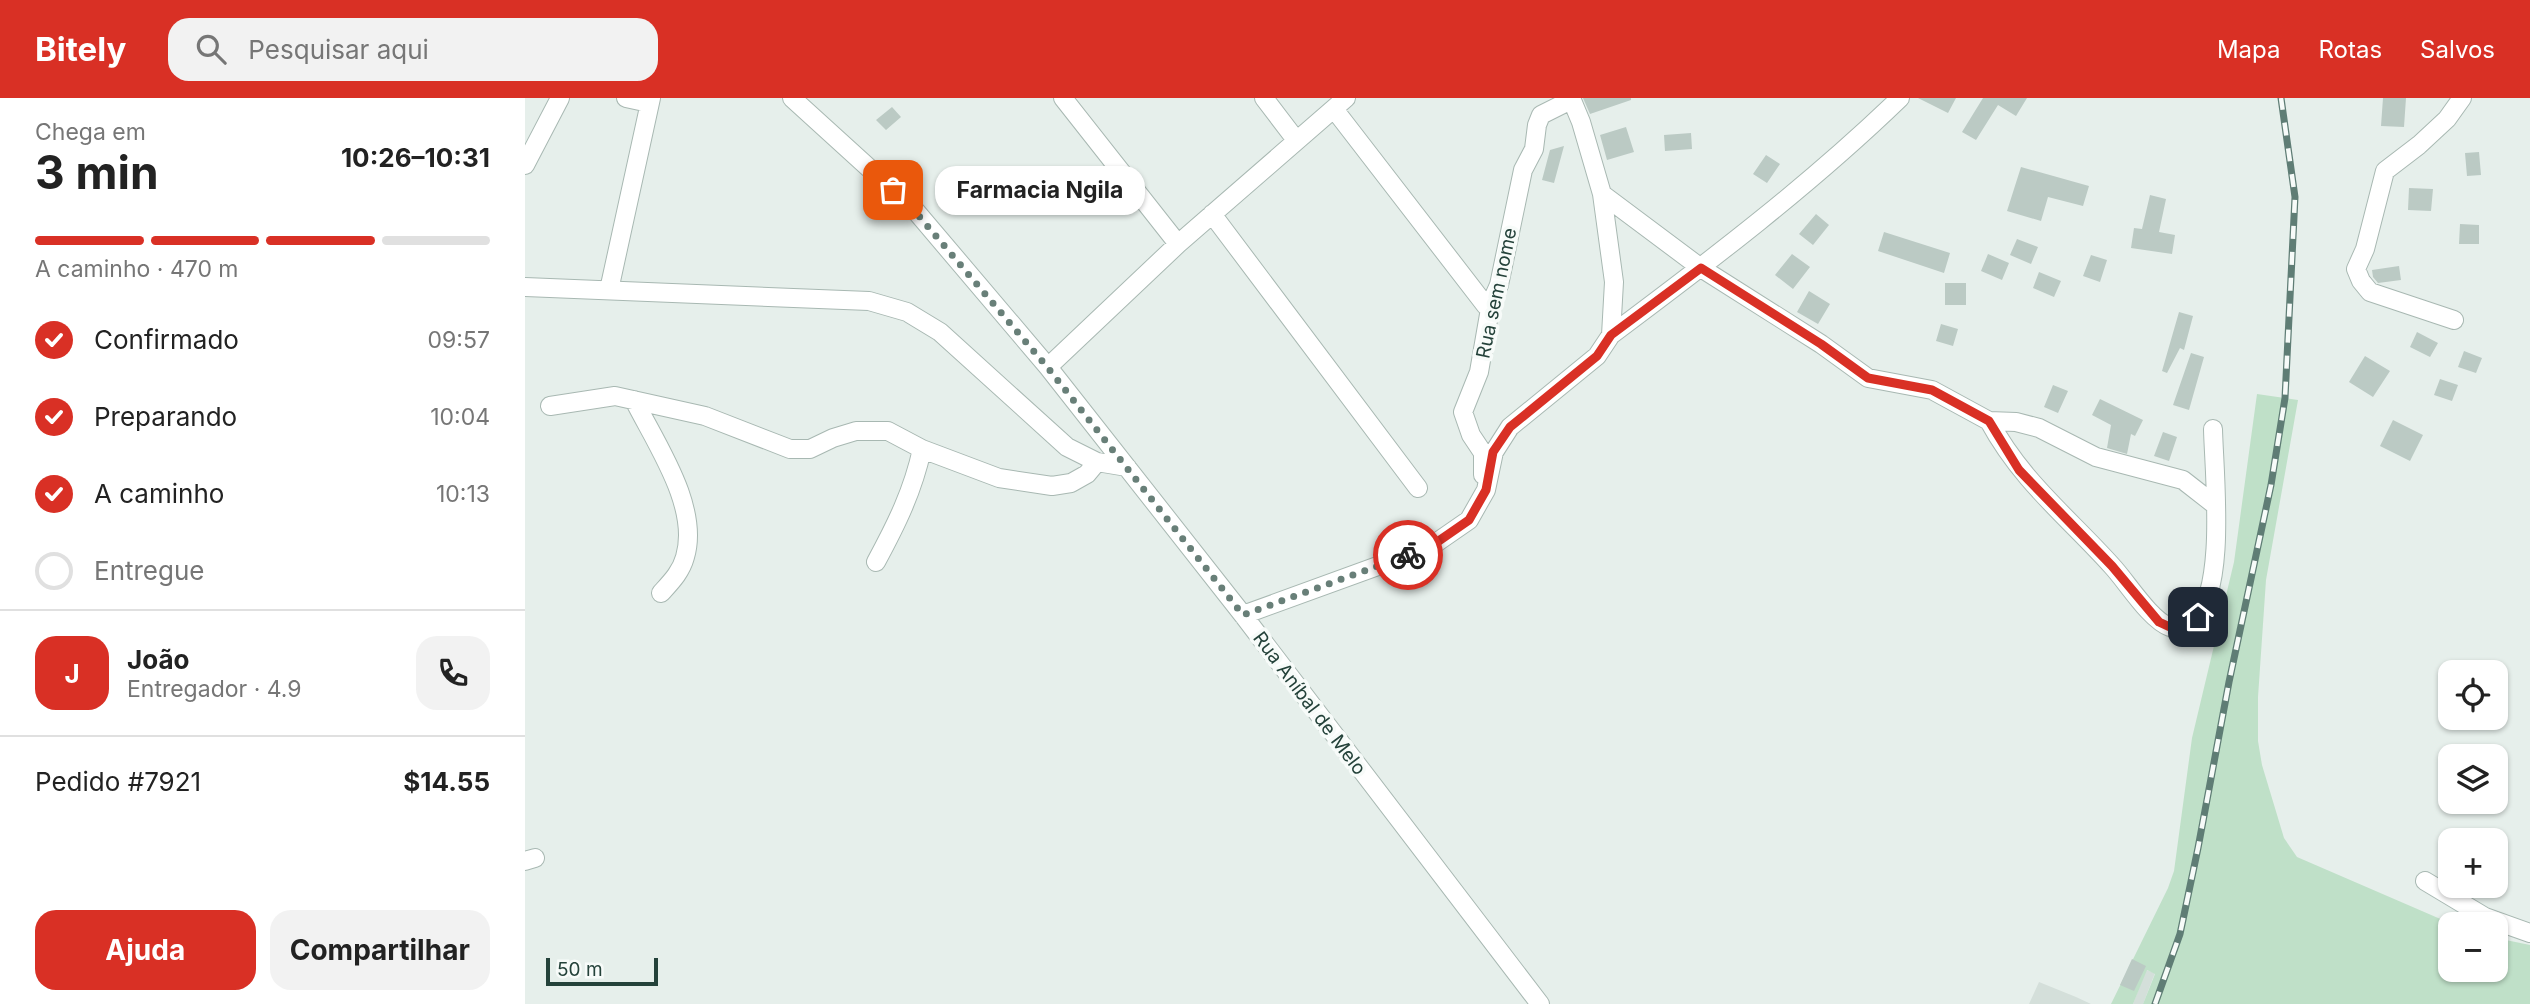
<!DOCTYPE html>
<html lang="pt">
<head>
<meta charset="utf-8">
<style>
	:root { --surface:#fff; --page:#f2f2f2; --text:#222; --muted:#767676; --line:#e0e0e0; --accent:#d93025 }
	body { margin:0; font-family:Inter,sans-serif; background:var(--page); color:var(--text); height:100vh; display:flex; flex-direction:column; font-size:26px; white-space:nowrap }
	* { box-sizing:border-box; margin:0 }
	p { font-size:23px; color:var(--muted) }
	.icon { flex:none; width:38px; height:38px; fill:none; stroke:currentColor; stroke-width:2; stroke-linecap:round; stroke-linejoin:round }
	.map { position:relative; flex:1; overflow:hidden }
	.side { display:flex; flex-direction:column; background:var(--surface); width:525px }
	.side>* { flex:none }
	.fabs { position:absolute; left:1913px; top:562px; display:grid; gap:14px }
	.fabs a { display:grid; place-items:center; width:70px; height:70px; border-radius:14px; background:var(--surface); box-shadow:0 2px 5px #0004; font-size:35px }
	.scale { position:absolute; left:21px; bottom:18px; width:112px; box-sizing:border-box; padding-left:7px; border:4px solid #24423a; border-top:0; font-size:19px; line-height:24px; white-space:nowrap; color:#24423a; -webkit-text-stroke:5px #f7fbf9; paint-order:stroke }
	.pin { position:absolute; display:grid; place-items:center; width:60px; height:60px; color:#fff; margin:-30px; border-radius:14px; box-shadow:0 4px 10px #0006 }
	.courier { position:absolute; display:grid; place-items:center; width:70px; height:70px; margin:-35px; border:5px solid #d93025; border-radius:50%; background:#fff; color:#222; box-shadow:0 2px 9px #0007 }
	.bubble { position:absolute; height:49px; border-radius:21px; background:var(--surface); box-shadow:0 2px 5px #0004; font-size:23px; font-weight:700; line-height:49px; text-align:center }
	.summary em { font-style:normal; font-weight:700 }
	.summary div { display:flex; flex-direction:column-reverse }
	.summary { display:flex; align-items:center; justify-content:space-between; height:119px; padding:0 35px }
	h1 { font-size:46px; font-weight:700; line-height:52px }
	.bar { display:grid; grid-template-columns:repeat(4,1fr); gap:10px 7px; align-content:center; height:84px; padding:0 35px }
	.bar i { height:9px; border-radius:5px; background:var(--line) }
	.bar .active { background:var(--accent) }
	.bar p { grid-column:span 4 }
	.line { display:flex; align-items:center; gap:18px; padding:0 35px; border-top:2px solid var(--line) }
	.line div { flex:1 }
	.round { display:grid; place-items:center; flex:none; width:74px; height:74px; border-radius:21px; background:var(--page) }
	ol { padding:0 35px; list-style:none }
	li { display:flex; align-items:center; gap:21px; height:77px }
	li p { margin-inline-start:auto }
	li .icon { padding:7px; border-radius:50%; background:var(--accent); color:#fff; stroke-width:4 }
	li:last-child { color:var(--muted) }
	li i { width:38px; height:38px; border:4px solid var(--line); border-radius:50% }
	.action { display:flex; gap:14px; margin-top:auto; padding:14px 35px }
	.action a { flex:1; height:80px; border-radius:21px; background:var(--accent); color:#fff; font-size:28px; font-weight:700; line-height:80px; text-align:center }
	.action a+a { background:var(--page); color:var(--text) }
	header { display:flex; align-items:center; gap:42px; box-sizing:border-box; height:98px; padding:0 35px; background:var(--accent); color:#fff }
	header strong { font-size:33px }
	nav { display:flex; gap:38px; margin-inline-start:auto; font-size:24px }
	.search { width:490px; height:63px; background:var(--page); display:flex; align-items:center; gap:18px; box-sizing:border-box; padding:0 24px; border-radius:21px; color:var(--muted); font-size:26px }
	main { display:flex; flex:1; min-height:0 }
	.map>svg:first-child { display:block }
	.built { fill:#d4dfda }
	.green { fill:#bfe0c8 }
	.building { fill:#bbcac4 }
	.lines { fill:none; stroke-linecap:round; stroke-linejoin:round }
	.minor-casing { stroke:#a8b8b2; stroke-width:20 }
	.minor { stroke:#fff; stroke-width:18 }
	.rail-casing { stroke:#5f7d75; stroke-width:7 }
	.rail { stroke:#f7fbf9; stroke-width:4.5; stroke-dasharray:13; stroke-linecap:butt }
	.done { stroke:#687f78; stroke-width:7; stroke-dasharray:0 12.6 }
	.route { stroke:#d93025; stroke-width:9 }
	.labels { text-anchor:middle; stroke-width:7; stroke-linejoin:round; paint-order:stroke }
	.street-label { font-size:19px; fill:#24423a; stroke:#f7fbf9 }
</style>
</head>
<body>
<header>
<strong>Bitely</strong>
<div class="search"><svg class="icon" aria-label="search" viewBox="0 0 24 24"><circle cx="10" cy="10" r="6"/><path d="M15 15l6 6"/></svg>Pesquisar aqui</div>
<nav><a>Mapa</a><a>Rotas</a><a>Salvos</a></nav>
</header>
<main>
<section class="side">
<div class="summary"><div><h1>3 min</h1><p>Chega em</p></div><em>10:26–10:31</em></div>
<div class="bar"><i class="active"></i><i class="active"></i><i class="active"></i><i></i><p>A caminho · 470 m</p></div>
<ol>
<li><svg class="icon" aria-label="check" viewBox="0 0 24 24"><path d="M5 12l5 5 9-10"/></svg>Confirmado<p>09:57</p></li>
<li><svg class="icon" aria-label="check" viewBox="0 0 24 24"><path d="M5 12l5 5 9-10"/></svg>Preparando<p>10:04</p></li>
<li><svg class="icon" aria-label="check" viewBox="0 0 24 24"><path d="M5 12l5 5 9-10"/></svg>A caminho<p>10:13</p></li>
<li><i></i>Entregue</li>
</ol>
<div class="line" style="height:126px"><b class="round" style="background:var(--accent);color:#fff">J</b><div><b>João</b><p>Entregador · 4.9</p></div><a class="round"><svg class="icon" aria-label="phone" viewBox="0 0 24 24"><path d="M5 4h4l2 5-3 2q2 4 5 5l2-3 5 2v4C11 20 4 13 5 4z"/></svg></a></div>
<div class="line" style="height:91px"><div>Pedido #7921</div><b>$14.55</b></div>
<div class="action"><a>Ajuda</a><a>Compartilhar</a></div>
</section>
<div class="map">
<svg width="2005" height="906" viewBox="0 0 2005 906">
	<rect width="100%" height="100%" fill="#e6efeb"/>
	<path class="built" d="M1621,872L1630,875L1618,906H1608Z
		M1514,884L1551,899L1566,906H1504Z"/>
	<path class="green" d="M1732,296L1773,302L1741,482L1733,599V643L1737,667L1759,740L1772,759L1927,826H1925V872H1970L1971,840L2005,847V906H1618L1630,876L1622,872L1608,906H1586L1643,790L1649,773L1667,640L1709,464Z"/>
	<path class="building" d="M1058,0H1106V2L1065,16Z
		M1393,0H1431L1423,15Z
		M1458,0H1502L1491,18L1473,7L1451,42L1437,34Z
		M1858,0H1881L1879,29L1856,28Z
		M367,9L376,19L361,32L351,22Z
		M1101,29L1109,54L1082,62L1075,37Z
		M1166,35L1167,51L1140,53L1139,37Z
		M1039,48L1029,85L1017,82L1025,52Z
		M1954,54L1956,77L1942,78L1940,55Z
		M1241,57L1255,66L1242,85L1228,76Z
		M1496,69L1564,88L1558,108L1523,99L1516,123L1482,113Z
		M1884,90L1908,91L1906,113L1883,112Z
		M1625,97L1641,101L1634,134L1650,137L1647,156L1606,150L1609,130L1617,131Z
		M1291,116L1304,127L1288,147L1274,136Z
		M1935,126L1954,127V146H1934Z
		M1359,134L1425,155L1419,175L1353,153Z
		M1492,141L1513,149L1506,166L1485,157Z
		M1267,156L1285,169L1268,191L1250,177Z
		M1463,156L1484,165L1477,182L1456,173Z
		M1566,157L1582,162L1575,184L1558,178Z
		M1874,168L1876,182L1853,185L1848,179L1847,172Z
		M1514,174L1536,183L1529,199L1508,190Z
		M1420,185H1441V207H1420Z
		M1284,193L1305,206L1293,226L1272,214Z
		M1654,214L1668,218L1659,252L1655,250L1642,275L1637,273Z
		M1416,226L1433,231L1428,248L1411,243Z
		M1892,234L1913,245L1905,259L1885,249Z
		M1939,253L1957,260L1951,275L1933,269Z
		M1666,255L1679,259L1664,312L1648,307Z
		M1840,258L1865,273L1848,299L1824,284Z
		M1915,281L1933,287L1927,303L1909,297Z
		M1528,287L1543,293L1533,315L1519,309Z
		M1575,301L1618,322L1610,338L1606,336L1602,356L1582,350L1586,327L1567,317Z
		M1868,322L1898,337L1885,363L1855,348Z
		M1638,334L1652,339L1644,363L1629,358Z
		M1607,861L1621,868L1609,893L1595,887Z"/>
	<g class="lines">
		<g class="minor-casing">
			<path id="minor" d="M101,0L124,5
				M267,0L389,111L523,269L718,517L1015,906
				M538,0L653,146
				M739,0L771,42
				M809,11L961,208
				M0,67L35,0
				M1077,96L1176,170L1296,246L1343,280L1407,292L1464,323
				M687,116L893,390
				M0,189L344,203L382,214L415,234L542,349L572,364L602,369
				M84,192L126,0
				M1929,222L1845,194L1836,183L1831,171L1840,151L1860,73L1894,47L1922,21L1937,0
				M1086,237C1185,163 1285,87 1375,0
				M523,269L653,146L821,0
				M109,302C131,346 175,409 160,459C156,474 146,484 136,495
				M25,308L90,298L180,318L265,351H285L308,340L331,333H363L397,351L474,380L527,388L546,385L562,376L572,364
				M1688,331C1689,376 1702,492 1669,522C1661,529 1655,533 1645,529C1625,522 1602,484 1587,468C1542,418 1497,384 1464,323L1491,324L1514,330L1571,359L1658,382L1690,407
				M958,377V355L946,337L938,314L954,274L966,205L974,187L998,72L1009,51L1012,27L1016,17L1040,5
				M351,464C371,427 388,393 397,351
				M718,517L905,449L944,422L961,392L969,354L985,329L1072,258L1086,237L1089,184L1077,96L1056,24L1046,0
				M0,763L10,760
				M1900,783L1960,819L2005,835"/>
		</g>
		<use href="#minor" class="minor"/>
		<g class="rail-casing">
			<path id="rail" d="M1630,906L1655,836L1673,750L1704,584L1746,387L1760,300L1770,99L1756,0"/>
		</g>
		<use href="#rail" class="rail"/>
	</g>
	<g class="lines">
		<path class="done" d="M368,92L388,111L523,270L718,517L883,457"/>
		<path class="route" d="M883,457L905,449L944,422L961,392L968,354L985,329L1072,258L1086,237L1176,170L1296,246L1343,280L1407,292L1464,323L1494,372L1587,468L1634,524L1647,530L1661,529L1673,519"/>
	</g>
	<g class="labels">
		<g class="street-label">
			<text transform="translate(971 195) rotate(-78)" y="7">Rua sem nome</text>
			<text transform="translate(785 605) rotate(53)" y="7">Rua Aníbal de Melo</text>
		</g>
	</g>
</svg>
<div class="fabs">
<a><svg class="icon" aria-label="locate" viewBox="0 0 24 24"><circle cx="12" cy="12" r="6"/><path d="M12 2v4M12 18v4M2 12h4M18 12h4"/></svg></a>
<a><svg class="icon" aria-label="layers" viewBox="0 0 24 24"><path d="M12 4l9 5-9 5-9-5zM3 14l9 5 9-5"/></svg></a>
<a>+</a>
<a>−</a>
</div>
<div class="scale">50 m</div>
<div class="pin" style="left:368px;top:92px;background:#ea580c"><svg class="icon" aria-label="bag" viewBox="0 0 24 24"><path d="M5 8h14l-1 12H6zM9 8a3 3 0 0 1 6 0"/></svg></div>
<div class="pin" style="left:1673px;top:519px;background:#1f2937"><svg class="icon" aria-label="home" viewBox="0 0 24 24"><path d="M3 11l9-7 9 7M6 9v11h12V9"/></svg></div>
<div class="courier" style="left:883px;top:457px"><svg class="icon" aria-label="bike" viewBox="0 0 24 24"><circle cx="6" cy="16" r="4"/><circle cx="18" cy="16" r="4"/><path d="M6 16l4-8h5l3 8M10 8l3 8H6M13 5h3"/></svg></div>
<div class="bubble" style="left:410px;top:68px;width:210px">Farmacia Ngila</div>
</div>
</main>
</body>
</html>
